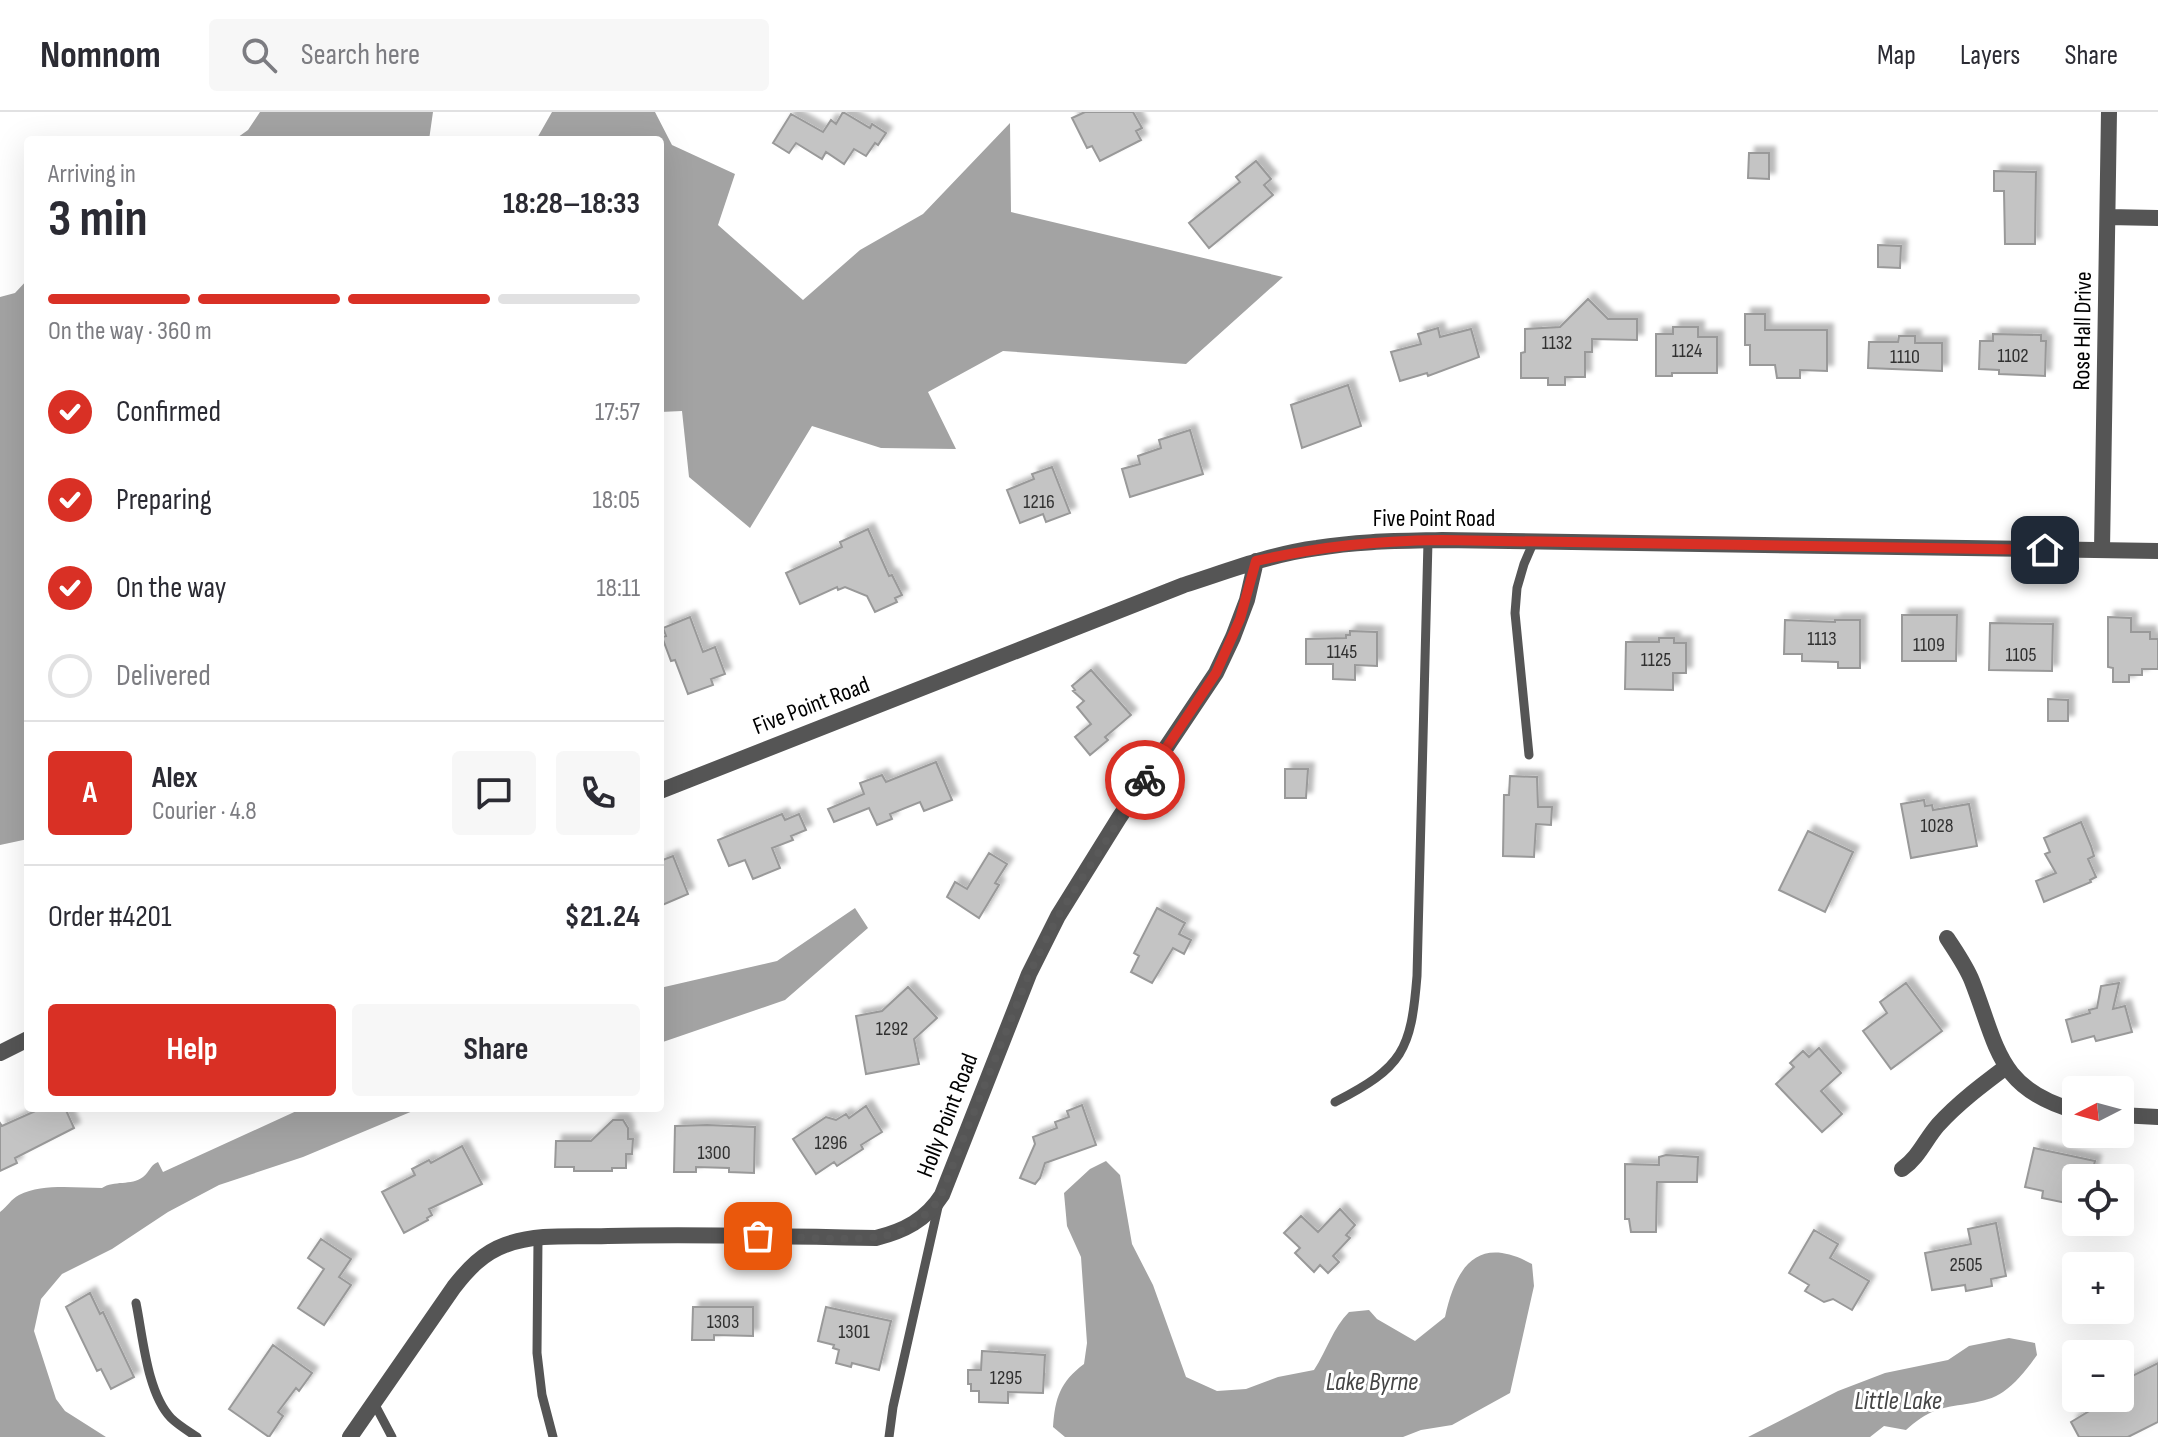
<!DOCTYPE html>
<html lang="en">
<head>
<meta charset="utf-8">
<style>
	:root { --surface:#fff; --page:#f7f7f7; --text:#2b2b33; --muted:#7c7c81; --line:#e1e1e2; --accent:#d93025 }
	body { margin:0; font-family:"Sofia Sans Condensed",sans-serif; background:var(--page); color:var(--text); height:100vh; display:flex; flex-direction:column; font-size:30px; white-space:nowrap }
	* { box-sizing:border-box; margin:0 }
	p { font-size:26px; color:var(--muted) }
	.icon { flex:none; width:44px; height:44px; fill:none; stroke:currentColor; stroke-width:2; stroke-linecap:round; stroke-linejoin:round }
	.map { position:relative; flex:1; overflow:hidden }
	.sheet { position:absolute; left:24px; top:24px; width:640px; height:976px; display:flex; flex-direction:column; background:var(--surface); border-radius:8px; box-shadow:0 8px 32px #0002 }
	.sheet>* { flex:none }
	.needle { width:52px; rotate:264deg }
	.tools { position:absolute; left:2062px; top:964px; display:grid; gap:16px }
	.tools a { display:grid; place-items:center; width:72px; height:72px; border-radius:8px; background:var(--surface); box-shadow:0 8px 32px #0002; font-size:40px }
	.pin { position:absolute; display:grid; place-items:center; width:68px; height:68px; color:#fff; margin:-34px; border-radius:16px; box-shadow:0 4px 12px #0006 }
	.courier { position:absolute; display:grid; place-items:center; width:80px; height:80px; margin:-40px; border:6px solid #d93025; border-radius:50%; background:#fff; color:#222; box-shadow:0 2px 10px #0007 }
	.headline em { font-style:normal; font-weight:700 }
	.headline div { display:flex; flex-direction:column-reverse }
	.headline { display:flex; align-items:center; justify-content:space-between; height:136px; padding:0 24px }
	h1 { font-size:52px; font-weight:700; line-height:60px }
	.bar { display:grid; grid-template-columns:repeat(4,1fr); gap:12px 8px; align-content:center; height:96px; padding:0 24px }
	.bar i { height:10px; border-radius:6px; background:var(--line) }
	.bar .active { background:var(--accent) }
	.bar p { grid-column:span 4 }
	.line { display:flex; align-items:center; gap:20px; padding:0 24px; border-top:2px solid var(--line) }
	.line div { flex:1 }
	.round { display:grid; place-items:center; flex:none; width:84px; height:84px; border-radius:8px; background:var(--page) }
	ol { padding:0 24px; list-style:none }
	li { display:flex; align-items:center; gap:24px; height:88px }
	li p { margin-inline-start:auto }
	li .icon { padding:8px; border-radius:50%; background:var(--accent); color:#fff; stroke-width:4 }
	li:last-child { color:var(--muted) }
	li i { width:44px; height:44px; border:4px solid var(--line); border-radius:50% }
	.primary-button { display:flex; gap:16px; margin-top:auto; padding:16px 24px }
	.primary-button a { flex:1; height:92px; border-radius:8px; background:var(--accent); color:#fff; font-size:32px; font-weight:700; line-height:92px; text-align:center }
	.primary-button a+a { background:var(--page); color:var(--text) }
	header { display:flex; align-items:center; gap:48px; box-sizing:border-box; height:112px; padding:0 40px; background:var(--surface); border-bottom:2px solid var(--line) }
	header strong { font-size:38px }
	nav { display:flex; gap:44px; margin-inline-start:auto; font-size:28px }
	.search { width:560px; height:72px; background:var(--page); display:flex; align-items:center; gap:20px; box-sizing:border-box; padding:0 28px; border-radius:8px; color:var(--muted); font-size:30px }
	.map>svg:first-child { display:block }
	.water { fill:#a3a3a3 }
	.building { fill:#c4c4c4; stroke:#999; stroke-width:2; filter:url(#shadow) }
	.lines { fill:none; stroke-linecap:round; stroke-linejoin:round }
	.service { stroke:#555; stroke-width:9 }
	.minor { stroke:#555; stroke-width:16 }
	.done { stroke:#595959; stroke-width:8; stroke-dasharray:0 14.4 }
	.route { stroke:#d93025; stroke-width:10 }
	.labels { text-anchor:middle; stroke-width:6; stroke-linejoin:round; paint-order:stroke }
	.number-label { font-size:20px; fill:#313131 }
	.street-label { font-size:24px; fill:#000; stroke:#fff }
	.water-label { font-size:26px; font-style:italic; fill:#444; stroke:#fff }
</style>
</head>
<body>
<header>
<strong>Nomnom</strong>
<div class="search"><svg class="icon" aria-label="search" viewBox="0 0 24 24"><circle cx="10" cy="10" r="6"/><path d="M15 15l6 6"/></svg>Search here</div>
<nav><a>Map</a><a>Layers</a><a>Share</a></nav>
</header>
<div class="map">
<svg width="2158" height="1325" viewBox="0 0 2158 1325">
	<defs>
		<filter id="shadow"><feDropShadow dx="6" dy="-6" stdDeviation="2" flood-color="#0004"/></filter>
	</defs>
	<rect width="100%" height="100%" fill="#fff"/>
	<path class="water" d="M260,0H433L429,28H234L248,18Z
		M552,0H655L672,33L735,62L718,113L803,188L860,138L923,102L1010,11L1011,100L1283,165L1186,252L1003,239L928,280L956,337L881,336L812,314L750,416L689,365L682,299L660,300V28H536Z
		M28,167V727L0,733V185L15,181Z
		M855,796L868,816L785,888L660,931V876L777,849Z
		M303,996H420L303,1045L219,1073L168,1100L112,1137L62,1162L41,1187L34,1219L56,1287L65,1299L106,1325H0V1100C7,1095 11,1087 19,1083C43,1071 76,1076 102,1076C114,1068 131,1074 143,1065C150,1060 149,1054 158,1050L163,1060Z
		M1106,1049L1120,1063L1132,1132L1153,1173L1186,1265L1217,1279L1246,1277L1278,1265L1314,1258C1327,1238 1333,1216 1349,1200L1369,1198L1377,1207L1415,1229L1445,1205C1456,1155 1477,1122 1532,1152L1534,1174L1510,1281L1452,1313L1421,1318L1403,1325H1065L1053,1315C1055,1286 1060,1270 1084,1252L1087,1231L1081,1145L1067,1114L1064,1081L1090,1057Z
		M2009,1226L2035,1231L2037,1243C2027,1257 2016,1271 2003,1280C1984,1293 1958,1291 1937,1298C1925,1302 1915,1310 1906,1318L1884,1314L1870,1325H1748L1838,1279L1885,1261L1948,1248L1969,1234Z"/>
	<path class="building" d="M843,0L870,16L872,12L886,21L878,33L875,31L866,44L854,37L844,52L826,40L822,47L796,31L789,41L773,31L791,2L823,20L831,8L836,12Z
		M1085,0H1133L1142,16L1136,19L1141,28L1100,49L1092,34L1087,36L1072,6Z
		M1749,41H1769V67L1748,66Z
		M1256,49L1271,67L1264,73L1273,83L1209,136L1189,111L1240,70L1236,65Z
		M1994,59L2036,60L2035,132H2005L2004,79H1994Z
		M1878,133L1901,134L1900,156L1878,155Z
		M1588,187L1608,207H1637V228L1592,227V240H1585V265H1565V273H1548V266H1521V241L1525,240V217L1560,215Z
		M1745,202H1765V218H1827V259L1800,258V266H1777L1775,253H1750V233H1745Z
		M1673,215H1698V225H1717V261H1672V264H1656V222H1673Z
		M1438,216L1440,225L1471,217L1479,245L1428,264L1427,261L1400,269L1391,240L1421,232L1418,222Z
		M1993,222L2041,223V229H2046L2045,264L1999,262V258L1979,257L1980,229H1993Z
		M1899,224H1915V231H1942V259L1868,256L1869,230H1898Z
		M1348,273L1361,314L1302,336L1291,293Z
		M1190,318L1203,362L1130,385L1122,357L1140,352L1138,344L1161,336L1159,328Z
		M1052,355L1070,401L1046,410L1043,402L1020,411L1007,378L1034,367L1032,362Z
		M868,417L889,464L892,463L902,483L895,486L897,490L875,500L867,484L845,475L838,478L837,475L800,492L786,461L842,435L840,430Z
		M1902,503H1957L1956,549H1902Z
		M690,505L703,540L715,535L725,562L711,567L713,573L688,582L675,548L671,549L662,525L666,524L663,516Z
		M2108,505L2131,506V520H2150V527H2158V557H2142V563H2129V570H2113V556L2108,555Z
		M1785,508L1835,510V508H1860V556H1838V550L1802,549V542H1784Z
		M1990,511L2053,512L2052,559L1989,558Z
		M1350,519L1377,520V554L1355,553V568L1333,567V552H1306V527L1346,526V523H1350Z
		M1659,526H1674V531H1686V561H1673V578L1625,577L1626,530H1659Z
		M1091,558L1131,603L1105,625L1108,628L1090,643L1075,625L1091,612L1077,595L1084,589L1073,579L1075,578L1072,574Z
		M2048,587L2068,588V609H2048Z
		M936,650L952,688L924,699L920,690L890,702L892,707L877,713L869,696L834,710L828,697L864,682L860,671L882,663L886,670Z
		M1285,657H1308L1306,686H1285Z
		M1510,664L1537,665L1538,695H1552L1551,713L1536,712L1534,745L1503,744L1504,683H1509Z
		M1924,688L1925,694L1932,693L1933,698L1969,692L1977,734L1911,746L1901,692Z
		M782,702L785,708L799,702L806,718L791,724L793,728L772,736L780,756L753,767L745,748L729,754L718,728Z
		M2081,710L2091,734L2094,744L2088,747L2096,765L2090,768L2091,770L2044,790L2036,769L2056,761L2045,742L2050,740L2044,726Z
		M1808,719L1853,740L1825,800L1779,778Z
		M989,741L1007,752L995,771L999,773L979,806L947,785L955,770L967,777Z
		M673,744L688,782L660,794V749Z
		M1157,796L1185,811L1179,822L1191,828L1184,842L1173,836L1152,871L1131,860L1139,844L1134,841Z
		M1906,871L1942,919L1891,957L1863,919L1887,901L1880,890Z
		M2119,871L2113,897L2125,894L2132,920L2096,929L2094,924L2072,930L2066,908L2090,901L2089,898L2097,896L2101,874Z
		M908,875L937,906L914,927L919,952L866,962L856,904L882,899Z
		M1819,936L1841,961L1821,979L1842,1002L1822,1020L1776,972L1794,955L1790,951L1803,939L1809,945Z
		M1082,993L1096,1033L1045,1051L1040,1066L1035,1072L1020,1066L1035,1032L1033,1025L1057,1016L1055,1010L1069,1005L1067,999Z
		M866,994L882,1020L861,1033L863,1037L837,1054L834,1050L816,1062L793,1027L826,1005L836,1008L846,1002L849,1006Z
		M42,996H65L74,1016L15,1046L17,1051L0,1059V1011L2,1014Z
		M613,1008H623L628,1016V1027H633L632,1042H626V1056H612V1059H574V1055H555L556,1029H591Z
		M707,1013L755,1015L754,1061L729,1060V1056L696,1055V1060H674L675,1014Z
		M462,1034L482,1072L429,1097L432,1103L427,1106L428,1108L404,1121L382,1080L415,1063L412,1057L429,1048L431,1051Z
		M2034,1036L2095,1049L2091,1066H2076V1093L2042,1086L2043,1079L2025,1075Z
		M1666,1043L1698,1045L1697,1070H1657L1656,1120H1631L1629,1107H1625V1052L1659,1053V1045Z
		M1340,1097L1355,1113L1346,1123L1350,1126L1333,1144L1339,1150L1328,1161L1320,1153L1314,1160L1295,1141L1300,1136L1284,1121L1301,1104L1318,1120Z
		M1996,1111L2006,1164L1991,1167L1992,1174L1966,1179L1965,1173L1932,1178L1925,1141L1971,1132L1968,1117Z
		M1814,1118L1838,1132L1830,1146L1869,1169L1852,1198L1833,1187L1824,1190L1805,1179L1809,1173L1789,1161Z
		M321,1127L351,1147L339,1165L351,1173L324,1213L298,1196L324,1157L308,1146Z
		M90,1181L100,1202L103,1200L134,1265L111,1277L101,1257L97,1259L66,1195Z
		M693,1195H753V1224L714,1223V1228H692Z
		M826,1195L891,1209L879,1258L852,1251L851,1255L836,1251L839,1238L833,1236L834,1233L818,1229Z
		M273,1233L312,1261L299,1279L296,1276L278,1300L283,1304L269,1325L229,1297Z
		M982,1239L1045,1243L1043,1281L1008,1280V1291L979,1290V1279H971V1272H968V1258H981Z
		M2158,1251V1310L2128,1325H2079L2071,1310L2111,1286H2120V1270Z"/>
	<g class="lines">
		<path class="service" d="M1529,643L1515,501L1517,476L1524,452L1534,429
			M1335,990C1403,955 1411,939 1417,864L1428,429
			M538,1126L537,1241L542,1283L553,1325
			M136,1191C143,1225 147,1281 171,1306C178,1313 188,1319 197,1325
			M374,1291L392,1325
			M889,1325L893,1295L938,1095"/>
		<path class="minor" d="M2108,105L2158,106
			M2102,438L2109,0
			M660,679L1184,473C1228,459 1271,442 1317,436C1358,429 1400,429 1442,428L2158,439
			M1947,826C1956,840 1966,854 1972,869C1998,935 1997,977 2076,999
			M0,941L28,927
			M2120,1003L2158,1005
			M1902,1057C1919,1045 1925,1028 1938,1013C1958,991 1982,973 2006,955
			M350,1325L454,1175C468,1157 483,1141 505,1133C537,1121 575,1125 608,1124C697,1122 787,1124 876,1126C904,1119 926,1108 942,1083L1029,862L1058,804L1119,706L1216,561L1233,525L1247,488L1256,449"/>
	</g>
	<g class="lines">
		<path class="done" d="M758,1124C794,1124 863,1132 895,1121C913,1115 927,1102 939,1088L1029,862L1058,804L1145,668"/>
		<path class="route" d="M1145,668L1216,561L1240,507L1256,449C1323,434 1374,429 1442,428L2045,438"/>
	</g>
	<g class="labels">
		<g class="number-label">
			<text x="1557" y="237">1132</text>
			<text x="1687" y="245">1124</text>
			<text x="2013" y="250">1102</text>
			<text x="1905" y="251">1110</text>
			<text x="1039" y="396">1216</text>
			<text x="1822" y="533">1113</text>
			<text x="1929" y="539">1109</text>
			<text x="1342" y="546">1145</text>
			<text x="2021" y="549">1105</text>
			<text x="1656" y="554">1125</text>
			<text x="1937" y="720">1028</text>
			<text x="892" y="923">1292</text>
			<text x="831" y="1037">1296</text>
			<text x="714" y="1047">1300</text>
			<text x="1966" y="1159">2505</text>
			<text x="723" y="1216">1303</text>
			<text x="854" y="1226">1301</text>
			<text x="1006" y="1272">1295</text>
		</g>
		<g class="street-label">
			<text transform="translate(2082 219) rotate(-89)" y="8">Rose Hall Drive</text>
			<text x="1434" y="414">Five Point Road</text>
			<text transform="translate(811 593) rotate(-21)" y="8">Five Point Road</text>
			<text transform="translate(947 1003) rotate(-69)" y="8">Holly Point Road</text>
		</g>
		<g class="water-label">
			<text x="1372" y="1278">Lake Byrne</text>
			<text x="1898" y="1297">Little Lake</text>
		</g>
	</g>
</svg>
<div class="tools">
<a><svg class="needle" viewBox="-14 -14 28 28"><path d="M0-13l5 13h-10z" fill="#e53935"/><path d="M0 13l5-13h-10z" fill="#7c7c81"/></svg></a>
<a><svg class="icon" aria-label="locate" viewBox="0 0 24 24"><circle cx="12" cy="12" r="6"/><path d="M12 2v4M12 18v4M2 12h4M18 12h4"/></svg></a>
<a>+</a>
<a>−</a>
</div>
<div class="pin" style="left:758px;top:1124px;background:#ea580c"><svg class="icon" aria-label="bag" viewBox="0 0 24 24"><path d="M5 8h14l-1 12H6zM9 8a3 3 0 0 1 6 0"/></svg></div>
<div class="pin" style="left:2045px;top:438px;background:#1f2937"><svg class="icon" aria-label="home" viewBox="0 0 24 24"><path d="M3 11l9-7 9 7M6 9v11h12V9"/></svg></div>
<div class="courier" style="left:1145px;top:668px"><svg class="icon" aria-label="bike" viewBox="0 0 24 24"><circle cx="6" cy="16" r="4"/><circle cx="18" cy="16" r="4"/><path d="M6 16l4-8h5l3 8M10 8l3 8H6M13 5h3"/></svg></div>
<section class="sheet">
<div class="headline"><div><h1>3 min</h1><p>Arriving in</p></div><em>18:28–18:33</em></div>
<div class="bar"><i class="active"></i><i class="active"></i><i class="active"></i><i></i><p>On the way · 360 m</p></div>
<ol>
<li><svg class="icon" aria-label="check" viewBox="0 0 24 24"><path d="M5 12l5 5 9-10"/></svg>Confirmed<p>17:57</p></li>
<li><svg class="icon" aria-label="check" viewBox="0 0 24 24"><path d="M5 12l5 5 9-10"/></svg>Preparing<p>18:05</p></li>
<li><svg class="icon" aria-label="check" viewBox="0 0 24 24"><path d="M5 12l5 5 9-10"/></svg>On the way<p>18:11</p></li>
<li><i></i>Delivered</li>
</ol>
<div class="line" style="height:144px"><b class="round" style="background:var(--accent);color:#fff">A</b><div><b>Alex</b><p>Courier · 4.8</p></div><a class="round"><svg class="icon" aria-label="chat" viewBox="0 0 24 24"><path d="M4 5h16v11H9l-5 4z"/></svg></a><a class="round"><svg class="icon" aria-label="phone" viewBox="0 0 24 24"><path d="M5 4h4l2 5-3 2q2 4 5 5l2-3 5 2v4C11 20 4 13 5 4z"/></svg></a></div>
<div class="line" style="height:104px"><div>Order #4201</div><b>$21.24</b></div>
<div class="primary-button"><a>Help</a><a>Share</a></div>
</section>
</div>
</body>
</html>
